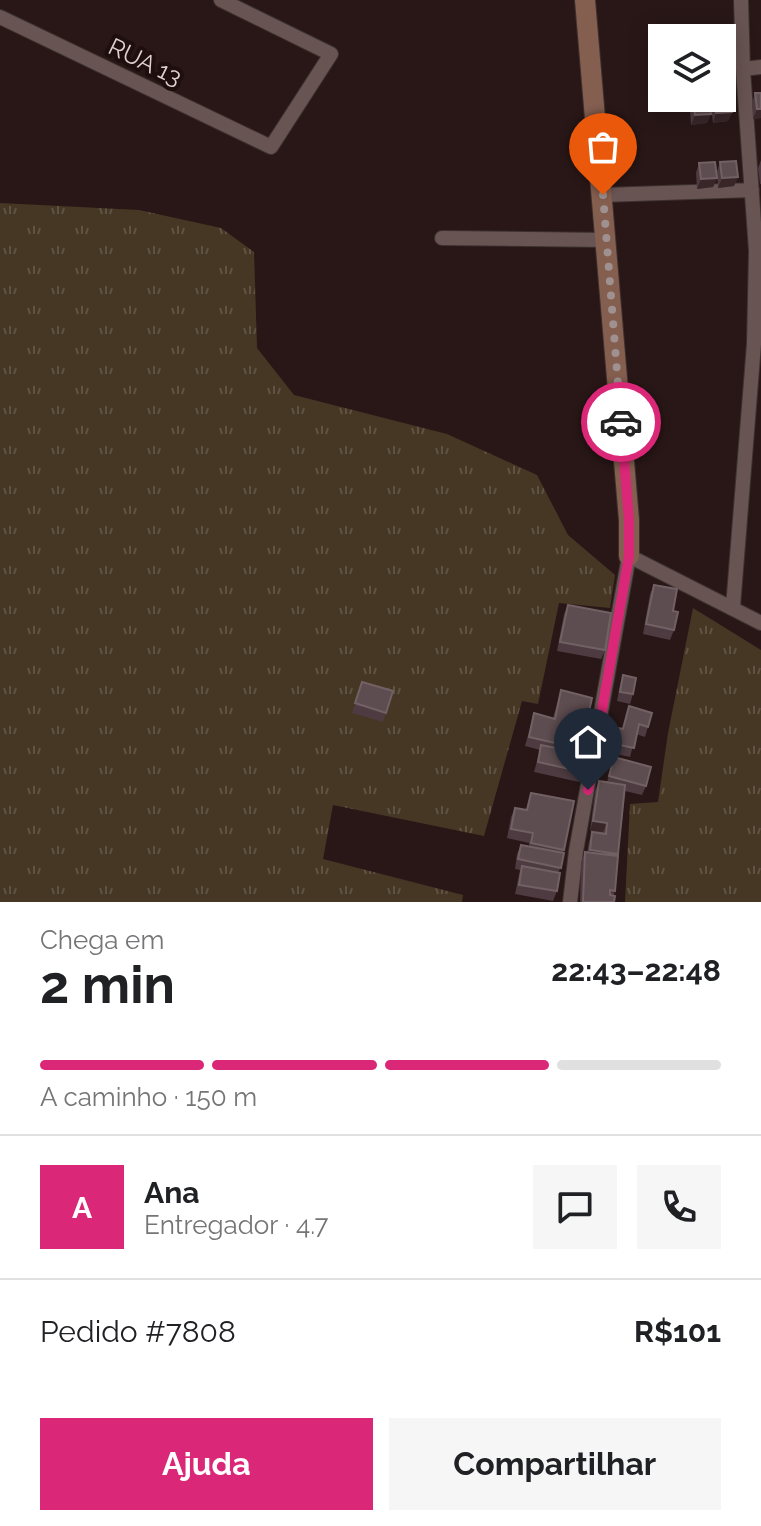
<!DOCTYPE html>
<html lang="pt">
<head>
<meta charset="utf-8">
<style>
	:root { --surface:#fff; --page:#f6f6f6; --text:#202124; --muted:#757577; --line:#e0e0e0; --accent:#db2777 }
	body { margin:0; font-family:Raleway,sans-serif; background:var(--page); color:var(--text); height:100vh; display:flex; flex-direction:column; font-size:30px; white-space:nowrap }
	* { box-sizing:border-box; margin:0 }
	p { font-size:26px; color:var(--muted) }
	.icon { flex:none; width:44px; height:44px; fill:none; stroke:currentColor; stroke-width:2; stroke-linecap:round; stroke-linejoin:round }
	.map { position:relative; height:902px; overflow:hidden }
	.details { display:flex; flex-direction:column; background:var(--surface); flex:1 }
	.details>* { flex:none }
	.buttons { position:absolute; left:648px; top:24px; display:grid; gap:16px }
	.buttons a { display:grid; place-items:center; width:88px; height:88px; border-radius:0px; background:var(--surface); box-shadow:0 4px 20px #0003; font-size:40px }
	.pin { position:absolute; display:grid; place-items:center; width:68px; height:68px; color:#fff; margin:-82px -34px; border-radius:50% 50% 50% 0; rotate:-45deg; box-shadow:0 0 8px #0007 }
	.pin .icon { rotate:45deg }
	.courier { position:absolute; display:grid; place-items:center; width:80px; height:80px; margin:-40px; border:6px solid #db2777; border-radius:50%; background:#fff; color:#222; box-shadow:0 2px 10px #0007 }
	.head em { font-style:normal; font-weight:700 }
	.head div { display:flex; flex-direction:column-reverse }
	.head { display:flex; align-items:center; justify-content:space-between; height:136px; padding:0 40px }
	h1 { font-size:52px; font-weight:700; line-height:60px }
	.bar { display:grid; grid-template-columns:repeat(4,1fr); gap:12px 8px; align-content:center; height:96px; padding:0 40px }
	.bar i { height:10px; border-radius:6px; background:var(--line) }
	.bar .active { background:var(--accent) }
	.bar p { grid-column:span 4 }
	.line { display:flex; align-items:center; gap:20px; padding:0 40px; border-top:2px solid var(--line) }
	.line div { flex:1 }
	.round { display:grid; place-items:center; flex:none; width:84px; height:84px; border-radius:0px; background:var(--page) }
	.primary-button { display:flex; gap:16px; margin-top:auto; padding:16px 40px }
	.primary-button a { flex:1; height:92px; border-radius:0px; background:var(--accent); color:#fff; font-size:32px; font-weight:700; line-height:92px; text-align:center }
	.primary-button a+a { background:var(--page); color:var(--text) }
	.map>svg:first-child { display:block }
	.grass { fill:url(#grass-tufts) }
	.lines { fill:none; stroke-linecap:round; stroke-linejoin:round }
	.street-casing { stroke:#3d3130; stroke-width:16 }
	.secondary-casing { stroke:#3d3130; stroke-width:22 }
	.street { stroke:#685453; stroke-width:14 }
	.secondary { stroke:#845e4f; stroke-width:20 }
	.wall { fill:#4d3b41 }
	.shaded-wall { fill:#382629 }
	.building { fill:#5d4c50; stroke:#716164; stroke-width:2 }
	.done { stroke:#9e9190; stroke-width:8; stroke-dasharray:0 14.4 }
	.route { stroke:#db2777; stroke-width:10 }
	.labels { text-anchor:middle; stroke-width:8; stroke-linejoin:round; paint-order:stroke }
	.street-label { font-size:24px; fill:#ded2d1; stroke:#1e0e0e }
</style>
</head>
<body>
<div class="map">
<svg width="761" height="902" viewBox="0 0 761 902">
	<defs>
		<pattern id="grass-tufts" width="24" height="20" patternUnits="userSpaceOnUse" patternTransform="scale(2)"><rect width="24" height="20" fill="#453724"/><path d="M3 7l-1-3M5 7V3M7 7l1-3M15 17l-1-3M17 17v-4M19 17l1-3" fill="none" stroke="#5f5343"/></pattern>
	</defs>
	<rect width="100%" height="100%" fill="#281716"/>
	<path class="grass" d="M0,203L139,210L221,228L254,252L257,348L294,395L447,434L537,475L568,535L615,575L610,608L559,603L538,704L522,701L484,836L333,805L323,859L463,895L462,902H0Z
		M693,608L761,650V902H625L630,804L658,802L668,733Z"/>
	<g class="lines">
		<g class="street-casing">
			<path id="street" d="M0,17L271,147L331,54L221,0
				M743,69L761,67
				M603,195L752,190
				M442,238L606,240
				M733,607L754,344L756,251L743,69L741,0
				M570,902L576,851L629,556L761,623"/>
		</g>
		<g class="secondary-casing">
			<path id="secondary" d="M585,0L629,520V556"/>
		</g>
		<use href="#street" class="street"/>
		<use href="#secondary" class="secondary"/>
	</g>
	<path class="wall" d="M755,93H761V118L753,119L752,103Z
		M714,98L732,112L728,121L713,123L711,107Z
		M693,99L711,114L707,123L691,125L690,109Z
		M761,160V184H760L758,168Z
		M720,162L738,177L734,186L718,188L717,172Z
		M699,163L717,178L713,187L697,189L696,173Z
		M654,585L673,611L674,630L670,640L643,634L650,594Z
		M568,605L605,650L601,659L557,651L564,614Z
		M623,675L633,694L630,704L617,701L620,685Z
		M362,682L393,691L383,722L352,713Z
		M561,690L581,749L579,753L583,772L579,782L534,772L540,750L525,746L534,713L553,718Z
		M629,706L648,727L645,737L636,734L630,757L611,753L618,728L622,729Z
		M614,757L646,786L642,795L625,791L614,896V902H580L581,862L585,852L587,853L589,842L592,832L603,833L590,831L595,791L599,781L607,782Z
		M531,793L564,850L559,872L557,891L553,901L515,894L520,870L515,869L517,854L521,845L529,846V843L507,838L511,817L515,808L526,810Z"/>
	<path class="shaded-wall" d="M757,109H761V118L753,119Z
		M732,112L728,121L713,123L716,113Z
		M711,114L707,123L691,125L695,115Z
		M738,177L734,186L718,188L722,178Z
		M717,178L713,187L697,189L701,179Z
		M593,821L607,823L603,832L590,831Z
		M590,850L618,854L615,864L586,860Z"/>
	<path class="building" d="M755,93H761V109H757Z
		M730,96L732,112L716,113L715,98Z
		M709,98L711,114L695,115L693,99Z
		M736,161L738,177L722,178L720,162Z
		M715,162L717,178L701,179L699,163Z
		M654,585L677,589L673,611L678,612L674,630L646,624Z
		M568,605L611,613L605,650L560,642Z
		M623,675L636,678L633,694L620,692Z
		M362,682L393,691L386,713L355,703Z
		M561,690L592,698L581,749L529,737L534,713L555,719Z
		M629,706L652,713L648,727L639,724L634,748L615,744L618,728L623,729Z
		M541,745L586,754L583,772L538,762Z
		M614,757L651,767L646,786L609,776Z
		M599,781L625,785L618,854L590,850L592,832L606,834L607,823L593,821Z
		M531,793L574,801L564,850L531,843L533,833L511,829L515,808L527,810Z
		M521,845L564,853L561,868L518,859Z
		M585,852L618,856L615,891L610,890V895L615,896L614,902H583Z
		M522,866L560,873L557,891L519,885Z"/>
	<g class="lines">
		<path class="done" d="M603,195L621,422"/>
		<path class="route" d="M588,790L629,556V520L621,422"/>
	</g>
	<g class="labels">
		<g class="street-label">
			<text transform="translate(145 62) rotate(26)" y="8">RUA 13</text>
		</g>
	</g>
</svg>
<div class="buttons">
<a><svg class="icon" aria-label="layers" viewBox="0 0 24 24"><path d="M12 4l9 5-9 5-9-5zM3 14l9 5 9-5"/></svg></a>
</div>
<div class="pin" style="left:603px;top:195px;background:#ea580c"><svg class="icon" aria-label="bag" viewBox="0 0 24 24"><path d="M5 8h14l-1 12H6zM9 8a3 3 0 0 1 6 0"/></svg></div>
<div class="pin" style="left:588px;top:790px;background:#1f2937"><svg class="icon" aria-label="home" viewBox="0 0 24 24"><path d="M3 11l9-7 9 7M6 9v11h12V9"/></svg></div>
<div class="courier" style="left:621px;top:422px"><svg class="icon" aria-label="car" viewBox="0 0 24 24"><path d="M5 17H2v-5l4-1 3-4h7l3 4 3 1v5h-3M9 17h6M6 11h13"/><circle cx="7" cy="17" r="2"/><circle cx="17" cy="17" r="2"/></svg></div>
</div>
<section class="details">
<div class="head"><div><h1>2 min</h1><p>Chega em</p></div><em>22:43–22:48</em></div>
<div class="bar"><i class="active"></i><i class="active"></i><i class="active"></i><i></i><p>A caminho · 150 m</p></div>
<div class="line" style="height:144px"><b class="round" style="background:var(--accent);color:#fff">A</b><div><b>Ana</b><p>Entregador · 4.7</p></div><a class="round"><svg class="icon" aria-label="chat" viewBox="0 0 24 24"><path d="M4 5h16v11H9l-5 4z"/></svg></a><a class="round"><svg class="icon" aria-label="phone" viewBox="0 0 24 24"><path d="M5 4h4l2 5-3 2q2 4 5 5l2-3 5 2v4C11 20 4 13 5 4z"/></svg></a></div>
<div class="line" style="height:104px"><div>Pedido #7808</div><b>R$101</b></div>
<div class="primary-button"><a>Ajuda</a><a>Compartilhar</a></div>
</section>
</body>
</html>
